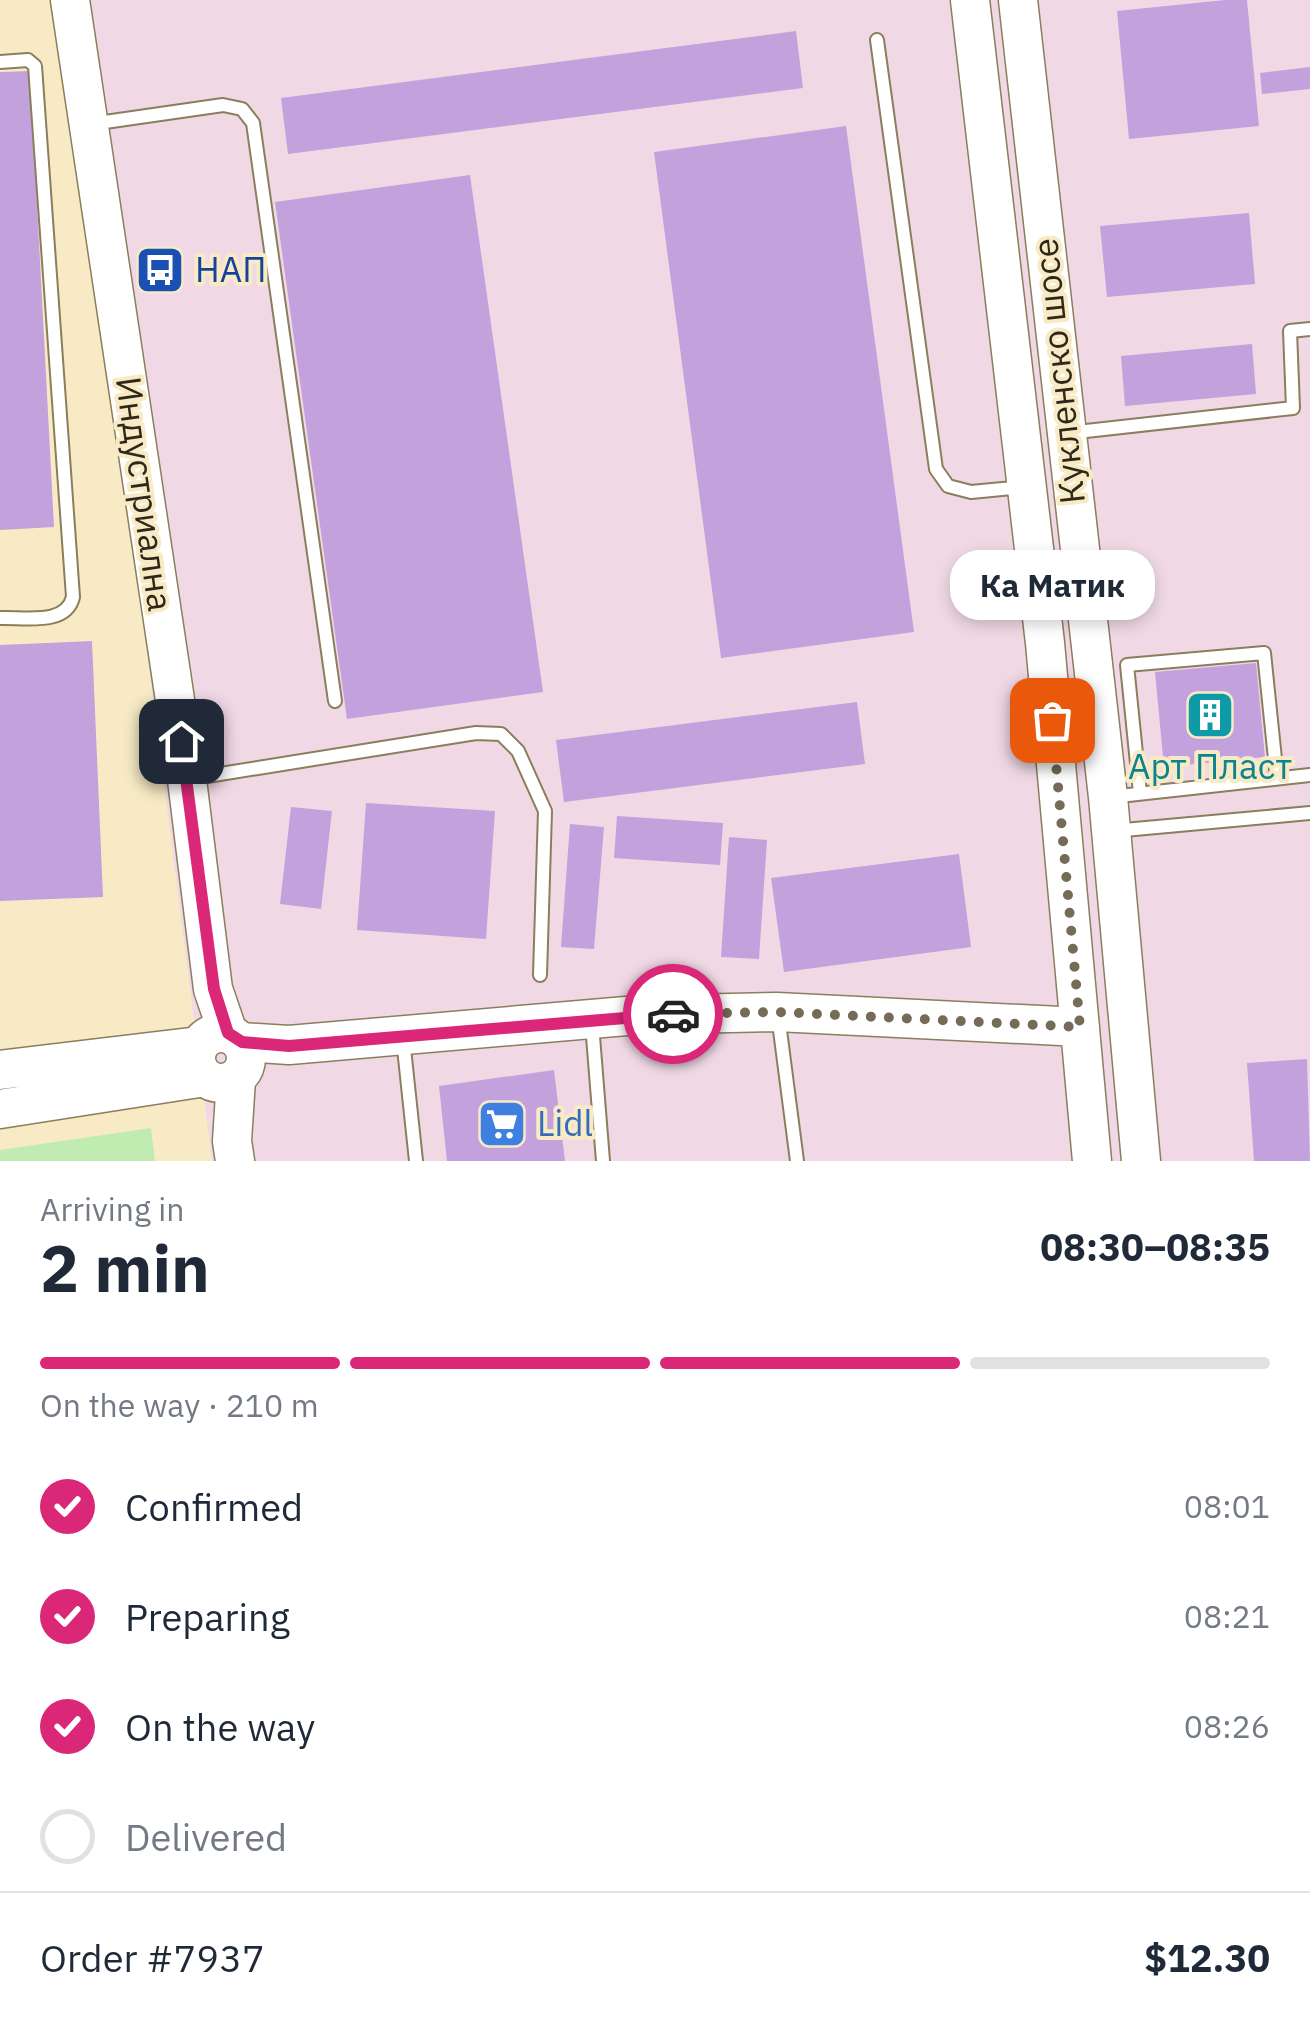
<!DOCTYPE html>
<html lang="en">
<head>
<meta charset="utf-8">
<style>
	:root { --surface:#fff; --page:#f2f2f3; --text:#1f2937; --muted:#747a83; --line:#e0e1e3; --accent:#db2777 }
	body { margin:0; font-family:"IBM Plex Sans",sans-serif; background:var(--page); color:var(--text); height:100vh; display:flex; flex-direction:column; font-size:38px; white-space:nowrap }
	* { box-sizing:border-box; margin:0 }
	p { font-size:32px; color:var(--muted) }
	.icon { flex:none; width:55px; height:55px; fill:none; stroke:currentColor; stroke-width:2; stroke-linecap:round; stroke-linejoin:round }
	.map { position:relative; height:1161px; overflow:hidden }
	.details { display:flex; flex-direction:column; background:var(--surface); flex:1 }
	.details>* { flex:none }
	.pin { position:absolute; display:grid; place-items:center; width:85px; height:85px; color:#fff; margin:-42px; border-radius:20px; box-shadow:0 5px 15px #0006 }
	.courier { position:absolute; display:grid; place-items:center; width:100px; height:100px; margin:-50px; border:8px solid #db2777; border-radius:50%; background:#fff; color:#222; box-shadow:0 2px 12px #0007 }
	.bubble { position:absolute; height:70px; border-radius:30px; background:var(--surface); box-shadow:0 5px 15px #0003; font-size:32px; font-weight:700; line-height:70px; text-align:center }
	.headline em { font-style:normal; font-weight:700 }
	.headline div { display:flex; flex-direction:column-reverse }
	.headline { display:flex; align-items:center; justify-content:space-between; height:170px; padding:0 40px }
	h1 { font-size:65px; font-weight:700; line-height:75px }
	.bar { display:grid; grid-template-columns:repeat(4,1fr); gap:15px 10px; align-content:center; height:120px; padding:0 40px }
	.bar i { height:12px; border-radius:8px; background:var(--line) }
	.bar .active { background:var(--accent) }
	.bar p { grid-column:span 4 }
	.line { display:flex; align-items:center; gap:25px; padding:0 40px; border-top:2px solid var(--line) }
	.line div { flex:1 }
	ol { padding:0 40px; list-style:none }
	li { display:flex; align-items:center; gap:30px; height:110px }
	li p { margin-inline-start:auto }
	li .icon { padding:10px; border-radius:50%; background:var(--accent); color:#fff; stroke-width:4 }
	li:last-child { color:var(--muted) }
	li i { width:55px; height:55px; border:5px solid var(--line); border-radius:50% }
	.map>svg:first-child { display:block }
	.industrial { fill:#f0d9e5 }
	.green { fill:#c0ecb2 }
	.building { fill:#c3a1dc }
	.lines { fill:none; stroke-linecap:round; stroke-linejoin:round }
	.lane-casing { stroke:#8a7e5c; stroke-width:16 }
	.secondary-casing { stroke:#8a7e5c; stroke-width:41 }
	.lane { stroke:#fff; stroke-width:12 }
	.secondary { stroke:#fff; stroke-width:38 }
	.done { stroke:#746c56; stroke-width:10; stroke-dasharray:0 18 }
	.route { stroke:#db2777; stroke-width:12 }
	.labels { text-anchor:middle; stroke-width:8; stroke-linejoin:round; paint-order:stroke }
	.transit-label { font-size:35px; fill:#164399; stroke:#f7eac5; text-anchor:start }
	.street-label { font-size:35px; fill:#2d281a; stroke:#f7eac5 }
	.culture-label { font-size:35px; fill:#0d838f; stroke:#f7eac5 }
	.shop-label { font-size:35px; fill:#366cbe; stroke:#f7eac5; text-anchor:start }
</style>
</head>
<body>
<div class="map">
<svg width="1310" height="1161" viewBox="0 0 1310 1161">
	<rect width="100%" height="100%" fill="#f7eac5"/>
	<path class="industrial" d="M64,0H1310V1161H212Z"/>
	<path class="green" d="M151,1128L155,1161H0V1150Z"/>
	<path class="building" d="M1225,0H1247L1259,126L1129,139L1117,11Z
		M796,31L803,88L288,154L281,98Z
		M1310,67V89L1262,94L1260,73Z
		M30,71L54,527L0,530V72Z
		M846,126L914,632L721,658L654,152Z
		M470,175L543,692L347,719L275,202Z
		M1249,213L1255,284L1107,297L1100,226Z
		M1252,344L1256,394L1125,406L1121,356Z
		M92,641L103,897L0,901V645Z
		M1256,663L1265,757L1164,767L1155,672Z
		M857,702L865,764L564,802L556,740Z
		M366,803L495,811L486,939L357,930Z
		M291,807L332,811L321,909L280,904Z
		M617,816L723,823L720,865L614,858Z
		M570,824L604,827L594,949L561,947Z
		M729,837L767,840L759,959L721,957Z
		M959,854L971,947L784,972L771,878Z
		M1307,1059L1310,1161H1254L1247,1063Z
		M554,1070L565,1161H447L439,1086Z"/>
	<g class="lines">
		<g class="lane-casing">
			<path id="lane" d="M877,40L936,469L948,486L971,492L1024,487
				M0,62L28,60L35,66L73,597C66,626 25,617 0,618
				M91,124L223,105L242,109L253,123L335,701
				M1068,433L1293,408L1290,331L1310,329
				M189,779L476,733L501,734L518,751L545,811L540,975
				M1140,793L1127,665L1264,653L1277,778
				M1110,797L1310,775
				M1113,831L1310,813
				M778,1015L797,1161
				M592,1024L603,1161
				M403,1039L416,1161"/>
		</g>
		<g class="secondary-casing">
			<path id="secondary" d="M70,0L187,780L213,989L228,1033
				M970,0L1045,643L1092,1161
				M1018,0L1108,797L1141,1161
				M196 1058a25 25 0 1 1 50 0a25 25 0 1 1-50 0Z
				M241,1042L289,1045L638,1015L777,1012L1080,1027
				M0,1070L199,1046
				M0,1109L205,1077
				M235,1161L232,1141L236,1079"/>
		</g>
		<use href="#lane" class="lane"/>
		<use href="#secondary" class="secondary"/>
	</g>
	<g class="lines">
		<path class="done" d="M673,1014L777,1012L1080,1027L1052,720"/>
		<path class="route" d="M181,741L214,989L228,1033L242,1042L289,1046L673,1014"/>
	</g>
	<defs>
		<g id="bus-square" transform="scale(2.5)"><rect x="-9" y="-9" width="18" height="18" rx="4" fill="#1a4fb4" stroke="#f7eac5"/><path d="M-5-6H5V4H4V6H2V4H-2V6H-4V4H-5ZM-3.5-4V0h7V-4ZM-3.5 1.2v1.5H-2V1.2ZM2 1.2v1.5H3.5V1.2Z" fill="#fff"/></g>
		<g id="building-square" transform="scale(2.5)"><rect x="-9" y="-9" width="18" height="18" rx="4" fill="#0f9aa8" stroke="#f7eac5"/><path d="M-4-6H4V6H1V3H-1V6H-4ZM-2.5-4.3h1.7v1.8h-1.7ZM.8-4.3h1.7v1.8H.8ZM-2.5-1h1.7V.8h-1.7ZM.8-1h1.7V.8H.8Z" fill="#fff"/></g>
		<g id="supermarket-square" transform="scale(2.5)"><rect x="-9" y="-9" width="18" height="18" rx="4" fill="#3f7fe0" stroke="#f7eac5"/><path d="M-6-5.5h2.5l.6 2H6L4.5 2H-2.5L-4.4-4H-6ZM-1.5 3.2a1.3 1.3 0 1 0 .1 0ZM3 3.2a1.3 1.3 0 1 0 .1 0Z" fill="#fff"/></g>
	</defs>
	<g fill-rule="evenodd">
		<use href="#bus-square" x="160" y="270"/>
		<use href="#building-square" x="1210" y="715"/>
		<use href="#supermarket-square" x="502" y="1124"/>
	</g>
	<g class="labels">
		<g class="transit-label">
			<text x="195" y="282">НАП</text>
		</g>
		<g class="street-label">
			<text transform="translate(1059 371) rotate(-96)" y="12">Кукленско шосе</text>
			<text transform="translate(144 494) rotate(82)" y="12">Индустриална</text>
		</g>
		<g class="culture-label">
			<text x="1210" y="779">Арт Пласт</text>
		</g>
		<g class="shop-label">
			<text x="537" y="1136">Lidl</text>
		</g>
	</g>
</svg>
<div class="pin" style="left:1052px;top:720px;background:#ea580c"><svg class="icon" aria-label="bag" viewBox="0 0 24 24"><path d="M5 8h14l-1 12H6zM9 8a3 3 0 0 1 6 0"/></svg></div>
<div class="pin" style="left:181px;top:741px;background:#1f2937"><svg class="icon" aria-label="home" viewBox="0 0 24 24"><path d="M3 11l9-7 9 7M6 9v11h12V9"/></svg></div>
<div class="courier" style="left:673px;top:1014px"><svg class="icon" aria-label="car" viewBox="0 0 24 24"><path d="M5 17H2v-5l4-1 3-4h7l3 4 3 1v5h-3M9 17h6M6 11h13"/><circle cx="7" cy="17" r="2"/><circle cx="17" cy="17" r="2"/></svg></div>
<div class="bubble" style="left:950px;top:550px;width:205px">Ка Матик</div>
</div>
<section class="details">
<div class="headline"><div><h1>2 min</h1><p>Arriving in</p></div><em>08:30–08:35</em></div>
<div class="bar"><i class="active"></i><i class="active"></i><i class="active"></i><i></i><p>On the way · 210 m</p></div>
<ol>
<li><svg class="icon" aria-label="check" viewBox="0 0 24 24"><path d="M5 12l5 5 9-10"/></svg>Confirmed<p>08:01</p></li>
<li><svg class="icon" aria-label="check" viewBox="0 0 24 24"><path d="M5 12l5 5 9-10"/></svg>Preparing<p>08:21</p></li>
<li><svg class="icon" aria-label="check" viewBox="0 0 24 24"><path d="M5 12l5 5 9-10"/></svg>On the way<p>08:26</p></li>
<li><i></i>Delivered</li>
</ol>
<div class="line" style="height:130px"><div>Order #7937</div><b>$12.30</b></div>
</section>
</body>
</html>
